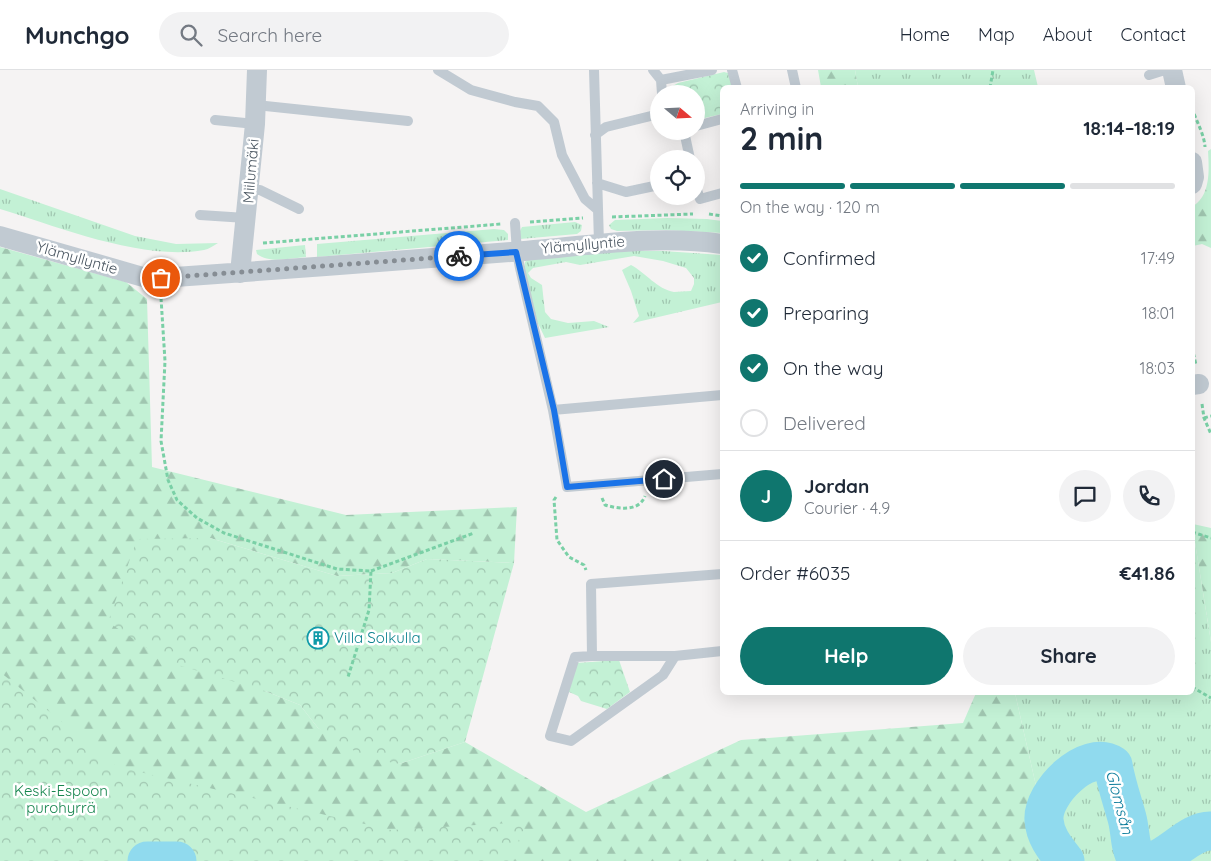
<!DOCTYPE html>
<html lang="en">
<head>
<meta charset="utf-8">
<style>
	:root { --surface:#fff; --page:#f2f2f3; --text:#1f2937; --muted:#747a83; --line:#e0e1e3; --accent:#0f766e }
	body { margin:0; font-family:Quicksand,sans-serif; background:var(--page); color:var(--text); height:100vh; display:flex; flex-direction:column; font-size:19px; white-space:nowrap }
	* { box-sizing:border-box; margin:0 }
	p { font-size:16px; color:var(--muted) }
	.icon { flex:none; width:28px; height:28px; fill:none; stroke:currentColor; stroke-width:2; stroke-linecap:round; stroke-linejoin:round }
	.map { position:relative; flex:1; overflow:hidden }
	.panel { position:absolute; left:720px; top:15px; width:475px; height:610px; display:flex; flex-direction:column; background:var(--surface); border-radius:8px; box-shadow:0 5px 20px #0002 }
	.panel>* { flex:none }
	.needle { width:32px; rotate:109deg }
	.buttons { position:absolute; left:650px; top:15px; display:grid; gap:10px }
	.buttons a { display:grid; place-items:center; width:55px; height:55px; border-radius:50%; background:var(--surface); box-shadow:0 5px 20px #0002; font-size:25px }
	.pin { position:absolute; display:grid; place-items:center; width:42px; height:42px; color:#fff; margin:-21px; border:2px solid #fff; border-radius:50%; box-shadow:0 1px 5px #0007 }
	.courier { position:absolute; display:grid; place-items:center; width:50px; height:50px; margin:-25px; border:4px solid #1a73e8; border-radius:50%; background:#fff; color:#222; box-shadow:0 1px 6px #0007 }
	.summary em { font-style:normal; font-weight:700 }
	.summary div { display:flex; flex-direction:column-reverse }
	.summary { display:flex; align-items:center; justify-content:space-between; height:85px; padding:0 20px }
	h1 { font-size:32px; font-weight:700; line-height:38px }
	.bar { display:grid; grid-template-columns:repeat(4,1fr); gap:8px 5px; align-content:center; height:60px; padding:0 20px }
	.bar i { height:6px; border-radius:4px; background:var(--line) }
	.bar .on { background:var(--accent) }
	.bar p { grid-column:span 4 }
	.line { display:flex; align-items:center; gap:12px; padding:0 20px; border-top:1px solid var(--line) }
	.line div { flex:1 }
	.round { display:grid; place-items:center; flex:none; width:52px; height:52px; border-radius:26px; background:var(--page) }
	ol { padding:0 20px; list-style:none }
	li { display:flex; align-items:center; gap:15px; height:55px }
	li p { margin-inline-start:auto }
	li .icon { padding:5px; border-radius:50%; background:var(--accent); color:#fff; stroke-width:4 }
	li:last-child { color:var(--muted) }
	li i { width:28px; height:28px; border:2px solid var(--line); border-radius:50% }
	.cta { display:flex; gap:10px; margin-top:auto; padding:10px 20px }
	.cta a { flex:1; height:58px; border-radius:30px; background:var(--accent); color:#fff; font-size:20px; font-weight:700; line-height:58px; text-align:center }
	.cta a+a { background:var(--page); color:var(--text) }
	header { display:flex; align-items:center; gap:30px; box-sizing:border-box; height:70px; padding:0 25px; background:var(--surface); border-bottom:1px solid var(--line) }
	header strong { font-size:24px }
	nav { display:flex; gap:28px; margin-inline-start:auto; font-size:18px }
	.search { width:350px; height:45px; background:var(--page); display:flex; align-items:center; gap:12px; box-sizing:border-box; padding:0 18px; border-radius:28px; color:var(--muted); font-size:19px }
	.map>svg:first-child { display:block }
	.grass { fill:url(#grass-tufts) }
	.forest { fill:url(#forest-firs) }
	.park { fill:url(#park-crowns) }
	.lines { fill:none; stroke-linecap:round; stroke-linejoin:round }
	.river { stroke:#90daee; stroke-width:39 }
	.path { stroke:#7ad0a6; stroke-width:3; stroke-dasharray:4 2.5; stroke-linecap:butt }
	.service { stroke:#c1cad2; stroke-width:10 }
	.minor { stroke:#c1cad2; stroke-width:20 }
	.done { stroke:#868d94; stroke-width:5; stroke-dasharray:0 9 }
	.route { stroke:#1a73e8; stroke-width:6 }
	.labels { text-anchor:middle; stroke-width:5; stroke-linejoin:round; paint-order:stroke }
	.street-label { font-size:15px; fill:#4a5661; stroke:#fff }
	.culture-label { font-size:15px; fill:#0d838f; stroke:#fff; text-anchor:start }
	.park-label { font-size:15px; fill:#17864f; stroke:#fff }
	.water-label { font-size:16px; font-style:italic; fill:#0c7c9b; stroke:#fff }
</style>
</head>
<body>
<header>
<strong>Munchgo</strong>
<div class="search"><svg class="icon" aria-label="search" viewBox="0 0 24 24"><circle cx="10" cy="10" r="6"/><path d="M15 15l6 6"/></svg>Search here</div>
<nav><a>Home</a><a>Map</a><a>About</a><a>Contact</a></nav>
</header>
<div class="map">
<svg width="1211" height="791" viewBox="0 0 1211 791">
	<defs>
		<pattern id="grass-tufts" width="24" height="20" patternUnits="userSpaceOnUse" patternTransform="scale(1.25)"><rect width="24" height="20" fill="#c3f1d5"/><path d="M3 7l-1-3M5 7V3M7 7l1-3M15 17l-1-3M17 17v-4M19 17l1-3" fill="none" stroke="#a0c6b0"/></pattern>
		<pattern id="forest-firs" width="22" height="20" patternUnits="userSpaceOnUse" patternTransform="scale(1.25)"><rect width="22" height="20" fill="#c3f1d5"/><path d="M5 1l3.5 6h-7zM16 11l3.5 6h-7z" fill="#a0c6b0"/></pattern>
		<pattern id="park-crowns" width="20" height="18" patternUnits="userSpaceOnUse" patternTransform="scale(1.25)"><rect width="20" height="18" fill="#c3f1d5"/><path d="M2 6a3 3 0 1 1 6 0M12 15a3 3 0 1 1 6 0" fill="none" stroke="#a0c6b0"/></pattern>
	</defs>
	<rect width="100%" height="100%" fill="#f5f3f3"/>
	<path class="grass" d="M855,0H1034L1038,17H858Z
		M0,119L135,166L176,174L218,173C213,176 209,179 204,180C142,191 59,157 0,139Z
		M667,148L707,149L722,151V163L665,160L617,161L611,159L609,155L615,150Z
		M575,152L582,155L581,161L577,164L520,169V161L522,157Z
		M494,159L504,160L508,164V170L317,187V174Z
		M305,175L306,187C291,188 270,194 257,184L256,180Z
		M619,181H663L722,185V232L633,253L639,246L631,221L622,200L631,195C646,203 657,219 674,222C679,222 685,221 691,221L694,214V208L686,198L663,191L634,186L580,195L566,192L533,198L528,203L531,208L542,215L545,242L551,249L568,253L594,251L609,257L545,268L533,243L524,199L525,192L529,188Z
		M1193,460L1211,572V791H1053L1015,623L1192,622Z"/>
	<path class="forest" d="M818,0H855L858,17H821Z
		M1211,79V178L1202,174L1193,176V136C1211,125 1209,99 1208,81Z
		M0,177L126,212L147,229L152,397L346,445L517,437L514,493L427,489L392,503L337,506L210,468L265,621L300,635L318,658L399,694L465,672L586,742L741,670L963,653L976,623H1015L1053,791H0Z
		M1193,454L1211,458V572L1193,460Z"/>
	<path class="park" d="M724,2L728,3L733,17L722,18V44L696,50V24H668L671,17L678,13Z
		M210,468L337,506L392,503L427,489L514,493L465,672L399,694L364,687L318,658L300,635L265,621L168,592L108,552L137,469Z
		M619,590L630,622L607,639L581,631L578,626L567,621L576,593Z
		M0,602L118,697L391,760L527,752L509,791H0Z"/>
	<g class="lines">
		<path class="river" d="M147,791H177
			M1065,791C1055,778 1045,766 1044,750C1042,723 1087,678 1113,695C1116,713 1122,730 1127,748C1131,763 1129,776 1137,790L1141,791
			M1153,791C1172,785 1191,760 1211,761"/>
		<path class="path" d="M990,18L993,0
			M1192,38C1196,51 1204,63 1205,77
			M709,144L722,146
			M612,147L693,144
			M530,152L583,148
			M263,173L501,154
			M161,228L165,291L161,371L168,410L177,430L197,448L224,463L337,499L371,501L369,540L348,607
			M1192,277L1196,295
			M1202,334L1204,348L1211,364
			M1204,348L1211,346
			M556,427L554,430L557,470L569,487L584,495L586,500
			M602,428L605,435C619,439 639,442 645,426
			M1192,462L1211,468
			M371,501L474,463
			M1192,617L1211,628"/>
		<path class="service" d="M438,0L471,20L515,32L538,36L554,52L562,85L585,129L598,140
			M594,0L599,173
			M653,0L661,10L712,0
			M732,0L737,18
			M792,0L796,18
			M1149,5L1165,0
			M661,10L662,24
			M256,35L408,51
			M215,50L255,54
			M696,56L722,49
			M684,61L690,89
			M595,65L606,57L659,44
			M597,113L626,122L659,115
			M696,117L700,129L722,123
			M249,120H260L299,139
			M200,145L246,148
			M515,153L517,182L520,198L553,340L567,417L722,404
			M553,340L722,325
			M722,504L591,514L592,586H675L722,581
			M592,586L575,587L550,666L571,671L663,605L675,586"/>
		<path class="minor" d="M1172,0L1176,18
			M1192,92L1194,107L1192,114
			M0,166L143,207L161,208C278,200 394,191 511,182C582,177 652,164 722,174
			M240,203L255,54L257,0
			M1192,315L1199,314"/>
	</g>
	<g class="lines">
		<path class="done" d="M161,208L459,186"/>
		<path class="route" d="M459,186L516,182L554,340L567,417L664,409"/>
	</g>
	<defs>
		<g id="building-ring" transform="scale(1.125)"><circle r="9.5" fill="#fff" stroke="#0f9aa8" stroke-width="1.5"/><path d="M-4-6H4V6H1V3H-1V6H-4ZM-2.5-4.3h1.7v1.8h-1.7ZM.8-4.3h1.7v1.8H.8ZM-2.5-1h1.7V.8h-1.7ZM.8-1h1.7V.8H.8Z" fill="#0f9aa8"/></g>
	</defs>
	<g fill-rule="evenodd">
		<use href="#building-ring" x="318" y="568"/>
	</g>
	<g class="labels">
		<g class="street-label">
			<text transform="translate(251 101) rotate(-85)" y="5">Miilumäki</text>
			<text transform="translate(583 175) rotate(-5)" y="5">Ylämyllyntie</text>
			<text transform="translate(77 188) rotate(16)" y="5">Ylämyllyntie</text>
		</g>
		<g class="culture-label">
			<text x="334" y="573">Villa Solkulla</text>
		</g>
		<g class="park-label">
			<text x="61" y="726">Keski-Espoon<tspan x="61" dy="17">purohyrrä</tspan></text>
		</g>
		<g class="water-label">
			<text transform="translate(1120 732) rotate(75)" y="6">Glomsån</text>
		</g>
	</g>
</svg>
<div class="buttons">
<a><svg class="needle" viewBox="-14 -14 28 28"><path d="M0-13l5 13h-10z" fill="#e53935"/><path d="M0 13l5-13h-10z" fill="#747a83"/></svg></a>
<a><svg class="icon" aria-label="locate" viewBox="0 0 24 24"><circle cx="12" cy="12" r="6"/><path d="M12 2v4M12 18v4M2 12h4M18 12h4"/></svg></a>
</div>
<div class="pin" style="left:161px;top:208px;background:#ea580c"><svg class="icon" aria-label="bag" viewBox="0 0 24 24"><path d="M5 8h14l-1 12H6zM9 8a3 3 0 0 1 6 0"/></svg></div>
<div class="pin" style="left:664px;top:409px;background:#1f2937"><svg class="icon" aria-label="home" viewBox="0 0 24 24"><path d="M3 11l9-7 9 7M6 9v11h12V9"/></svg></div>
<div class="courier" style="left:459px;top:186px"><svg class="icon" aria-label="bike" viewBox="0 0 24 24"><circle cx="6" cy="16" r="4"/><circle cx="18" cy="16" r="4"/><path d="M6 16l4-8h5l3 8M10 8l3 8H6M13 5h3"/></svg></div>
<section class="panel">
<div class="summary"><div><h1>2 min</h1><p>Arriving in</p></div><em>18:14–18:19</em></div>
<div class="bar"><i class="on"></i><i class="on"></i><i class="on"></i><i></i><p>On the way · 120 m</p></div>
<ol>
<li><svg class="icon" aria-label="check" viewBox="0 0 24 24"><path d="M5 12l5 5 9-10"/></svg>Confirmed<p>17:49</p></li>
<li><svg class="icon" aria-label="check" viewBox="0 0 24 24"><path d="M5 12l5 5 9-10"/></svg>Preparing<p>18:01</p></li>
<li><svg class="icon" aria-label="check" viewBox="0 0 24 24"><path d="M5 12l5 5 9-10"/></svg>On the way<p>18:03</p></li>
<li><i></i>Delivered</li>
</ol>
<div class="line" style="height:90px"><b class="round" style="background:var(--accent);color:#fff">J</b><div><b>Jordan</b><p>Courier · 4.9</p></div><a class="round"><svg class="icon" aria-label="chat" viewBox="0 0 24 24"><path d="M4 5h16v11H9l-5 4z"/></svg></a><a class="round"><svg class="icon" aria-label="phone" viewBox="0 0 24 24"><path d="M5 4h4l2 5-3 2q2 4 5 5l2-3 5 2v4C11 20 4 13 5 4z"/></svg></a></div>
<div class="line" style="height:65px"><div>Order #6035</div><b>€41.86</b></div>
<div class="cta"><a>Help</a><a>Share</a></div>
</section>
</div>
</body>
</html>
